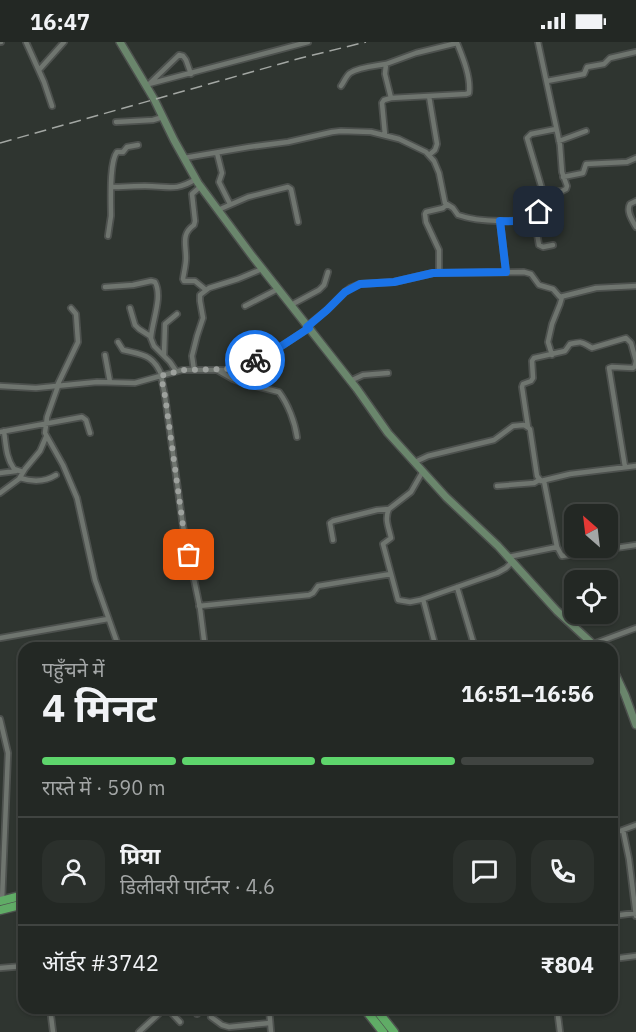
<!DOCTYPE html>
<html lang="hi">
<head>
<meta charset="utf-8">
<style>
	:root { --surface:#232824; --page:#2b302c; --text:#f1f3f6; --muted:#a3a6a6; --line:#404441; --accent:#5ed56c }
	body { margin:0; font-family:"IBM Plex Sans","Noto Sans Devanagari",sans-serif; background:var(--page); color:var(--text); height:100vh; display:flex; flex-direction:column; font-size:22px; white-space:nowrap }
	* { box-sizing:border-box; margin:0 }
	p { font-size:20px; color:var(--muted) }
	.icon { flex:none; width:33px; height:33px; fill:none; stroke:currentColor; stroke-width:2; stroke-linecap:round; stroke-linejoin:round }
	.map { position:relative; flex:1; overflow:hidden }
	.drawer { position:absolute; left:18px; top:600px; width:600px; height:372px; display:flex; flex-direction:column; background:var(--surface); border-radius:18px; box-shadow:0 2px 4px #0004,0 0 0 2px var(--line) }
	.drawer>* { flex:none }
	.needle { width:39px; rotate:332deg }
	.buttons { position:absolute; left:564px; top:462px; display:grid; gap:12px }
	.buttons a { display:grid; place-items:center; width:54px; height:54px; border-radius:12px; background:var(--surface); box-shadow:0 2px 4px #0004,0 0 0 2px var(--line); font-size:30px }
	.pin { position:absolute; display:grid; place-items:center; width:51px; height:51px; color:#fff; margin:-26px; border-radius:12px; box-shadow:0 3px 9px #0006 }
	.courier { position:absolute; display:grid; place-items:center; width:60px; height:60px; margin:-30px; border:4px solid #1a73e8; border-radius:50%; background:#fff; color:#222; box-shadow:0 2px 8px #0007 }
	.head em { font-style:normal; font-weight:700 }
	.head div { display:flex; flex-direction:column-reverse }
	.head { display:flex; align-items:center; justify-content:space-between; height:102px; padding:0 24px }
	h1 { font-size:39px; font-weight:700; line-height:45px }
	.bar { display:grid; grid-template-columns:repeat(4,1fr); gap:9px 6px; align-content:center; height:72px; padding:0 24px }
	.bar i { height:8px; border-radius:4px; background:var(--line) }
	.bar .active { background:var(--accent) }
	.bar p { grid-column:span 4 }
	.line { display:flex; align-items:center; gap:15px; padding:0 24px; border-top:2px solid var(--line) }
	.line div { flex:1 }
	.round { display:grid; place-items:center; flex:none; width:63px; height:63px; border-radius:18px; background:var(--page) }
	.status { display:flex; justify-content:space-between; align-items:center; height:42px; padding:0 30px; background:var(--surface); direction:ltr }
	.status svg { height:16px; fill:currentColor }
	.map>svg:first-child { display:block }
	.lines { fill:none; stroke-linecap:round; stroke-linejoin:round }
	.street-casing { stroke:#4d514e; stroke-width:8 }
	.secondary-casing { stroke:#4d514e; stroke-width:10 }
	.highway-casing { stroke:#4d514e; stroke-width:11 }
	.street { stroke:#6f756f; stroke-width:4.5 }
	.secondary { stroke:#6a866c; stroke-width:7 }
	.highway { stroke:#60ac66; stroke-width:8 }
	.rail { stroke:#a3a7a3; stroke-width:1.5; stroke-dasharray:12 6; stroke-linecap:butt }
	.done { stroke:#9da19d; stroke-width:6; stroke-dasharray:0 10.8 }
	.route { stroke:#1a73e8; stroke-width:8 }
</style>
</head>
<body>
<div class="status"><b>16:47</b><svg viewBox="0 0 49 12"><path d="M0 12V9h3v3zM5 12V6h3v6zM10 12V3h3v9zM15 12V0h3v12zM26 1h20v11H26zM47 4h2v5h-2z"/></svg></div>
<div class="map">
<svg width="636" height="990" viewBox="0 0 636 990">
	<rect width="100%" height="100%" fill="#2f3530"/>
	<g class="lines">
		<g class="street-casing">
			<path id="street" d="M0,0H1
				M26,0L44,40L52,64
				M538,0L560,103L562,130L567,144L566,147L562,149L539,152
				M39,28L64,0
				M547,39L584,32L587,25L604,22L610,16L636,10
				M149,42L179,13L183,14L186,18L191,32
				M145,43L308,0
				M341,44C344,40 346,34 350,31C359,25 375,24 386,22
				M429,54L437,102L435,108L429,113
				M391,56L385,32L386,22L416,11L457,1
				M116,80L153,78L163,75
				M385,93L382,61L384,58L391,56L466,52L469,51C471,35 463,16 457,1
				M559,99L586,89
				M217,111L222,131L219,140L230,162
				M184,116L249,105L288,100L332,90L341,89L371,90L399,97L426,110L434,119L439,131L445,161L453,166L458,173C475,179 527,184 539,170L537,155L542,150V147L527,96L531,92L556,87
				M563,135L583,131L586,122L627,120L636,116
				M201,144L192,152L195,179L194,183C181,192 186,202 186,216C186,223 184,230 183,237L184,239H195L206,248
				M111,145C123,145 134,144 145,144C168,144 175,150 196,137
				M636,159L630,162C626,169 632,178 636,185
				M218,168L248,155L288,145L291,147L298,180
				M534,174L539,203L543,205L553,203
				M500,179L506,230
				M108,194C109,187 110,180 111,174C111,159 109,120 117,110H123L127,105L138,103
				M439,231V208L426,180L425,172L426,170L443,166L446,163
				M105,245L133,243L151,239L155,240C163,255 152,279 151,296
				M291,263L319,248L324,243L328,230
				M245,264L278,247
				M130,266L135,283L139,287L150,294L154,304L170,320L176,329
				M307,284L327,268L345,250L350,246L360,242L394,240L433,231L524,230L531,232L539,243L553,247L560,255L596,246L636,244
				M245,296L249,320
				M118,300L123,308C143,313 153,312 162,334
				M105,313L110,340
				M164,313L165,282L177,272
				M552,313L548,300L552,282L560,262L562,255
				M194,328L192,314L197,294L203,276L200,259V253L209,246L238,237L262,227
				M217,328L233,337L244,341L279,350C288,362 295,380 297,395
				M161,334L165,354L183,484L200,566L205,606
				M350,339L363,333L388,331
				M0,344L36,346L97,340L135,341L182,328H227L241,324L261,315L280,305L309,286
				M57,344L78,300L76,272L71,266
				M58,344L47,375L45,391L63,423L77,456L95,538L119,606
				M528,385L522,345L523,342L531,339L533,336L532,319L534,316L565,309L570,302C584,299 581,300 592,306L626,296L631,301L636,319
				M4,389C6,403 6,416 14,427L23,430
				M0,390L82,375L86,378L90,391
				M415,420L428,414L494,398L513,384L524,383L530,387L537,434L541,439L570,432L636,424
				M625,425L609,326L612,325L633,326L635,324L636,319
				M423,429L411,450L389,467C384,477 389,486 391,496L383,502L398,558L410,560L420,558L497,531L506,526L512,520
				M0,431L16,429
				M20,436C33,440 45,440 56,433
				M544,439L557,505L562,514L636,503
				M497,444L534,441L539,438
				M0,451L19,437L25,427L40,409L46,395
				M333,498L330,481L333,479L377,468L389,467
				M508,515L557,505
				M457,545L475,606
				M423,557L436,606
				M199,564L309,553L313,551L318,544L391,532
				M0,596L108,577
				M593,602L636,586
				M0,677L8,711L2,859
				M623,788L629,817L636,874
				M612,792L636,783
				M612,874L636,871
				M612,917L636,914
				M0,926L24,924
				M50,966L53,990
				M167,966L180,980
				M196,966L197,972
				M269,966L271,990
				M557,966L560,990
				M211,975L222,983L229,985L270,981
				M139,990L165,966"/>
		</g>
		<g class="secondary-casing">
			<path id="secondary" d="M120,0L154,57L174,98L198,141L253,215L357,347L388,391L446,455L498,504L557,569L597,606
				M612,625L625,653L636,683"/>
		</g>
		<g class="highway-casing">
			<path id="highway" d="M0,859L24,853
				M0,868L24,862
				M364,966L383,990
				M375,966L394,990"/>
		</g>
		<use href="#street" class="street"/>
		<use href="#secondary" class="secondary"/>
		<use href="#highway" class="highway"/>
		<path class="rail" d="M0,101L301,16L366,0"/>
	</g>
	<g class="lines">
		<path class="done" d="M189,513L183,484L165,354L161,334L182,328L226,327L241,324L255,318"/>
		<path class="route" d="M255,318L280,305L309,286L307,285L327,268L345,250L360,242L394,240L433,231L506,230L500,179C511,180 531,179 539,170"/>
	</g>
</svg>
<div class="buttons">
<a><svg class="needle" viewBox="-14 -14 28 28"><path d="M0-13l5 13h-10z" fill="#e53935"/><path d="M0 13l5-13h-10z" fill="#a3a6a6"/></svg></a>
<a><svg class="icon" aria-label="locate" viewBox="0 0 24 24"><circle cx="12" cy="12" r="6"/><path d="M12 2v4M12 18v4M2 12h4M18 12h4"/></svg></a>
</div>
<div class="pin" style="left:189px;top:513px;background:#ea580c"><svg class="icon" aria-label="bag" viewBox="0 0 24 24"><path d="M5 8h14l-1 12H6zM9 8a3 3 0 0 1 6 0"/></svg></div>
<div class="pin" style="left:539px;top:170px;background:#1f2937"><svg class="icon" aria-label="home" viewBox="0 0 24 24"><path d="M3 11l9-7 9 7M6 9v11h12V9"/></svg></div>
<div class="courier" style="left:255px;top:318px"><svg class="icon" aria-label="bike" viewBox="0 0 24 24"><circle cx="6" cy="16" r="4"/><circle cx="18" cy="16" r="4"/><path d="M6 16l4-8h5l3 8M10 8l3 8H6M13 5h3"/></svg></div>
<section class="drawer">
<div class="head"><div><h1>4 मिनट</h1><p>पहुँचने में</p></div><em>16:51–16:56</em></div>
<div class="bar"><i class="active"></i><i class="active"></i><i class="active"></i><i></i><p>रास्ते में · 590 m</p></div>
<div class="line" style="height:108px"><a class="round"><svg class="icon" aria-label="person" viewBox="0 0 24 24"><circle cx="12" cy="8" r="4"/><path d="M4 21q1-7 8-7t8 7"/></svg></a><div><b>प्रिया</b><p>डिलीवरी पार्टनर · 4.6</p></div><a class="round"><svg class="icon" aria-label="chat" viewBox="0 0 24 24"><path d="M4 5h16v11H9l-5 4z"/></svg></a><a class="round"><svg class="icon" aria-label="phone" viewBox="0 0 24 24"><path d="M5 4h4l2 5-3 2q2 4 5 5l2-3 5 2v4C11 20 4 13 5 4z"/></svg></a></div>
<div class="line" style="height:78px"><div>ऑर्डर #3742</div><b>₹804</b></div>
</section>
</div>
</body>
</html>
